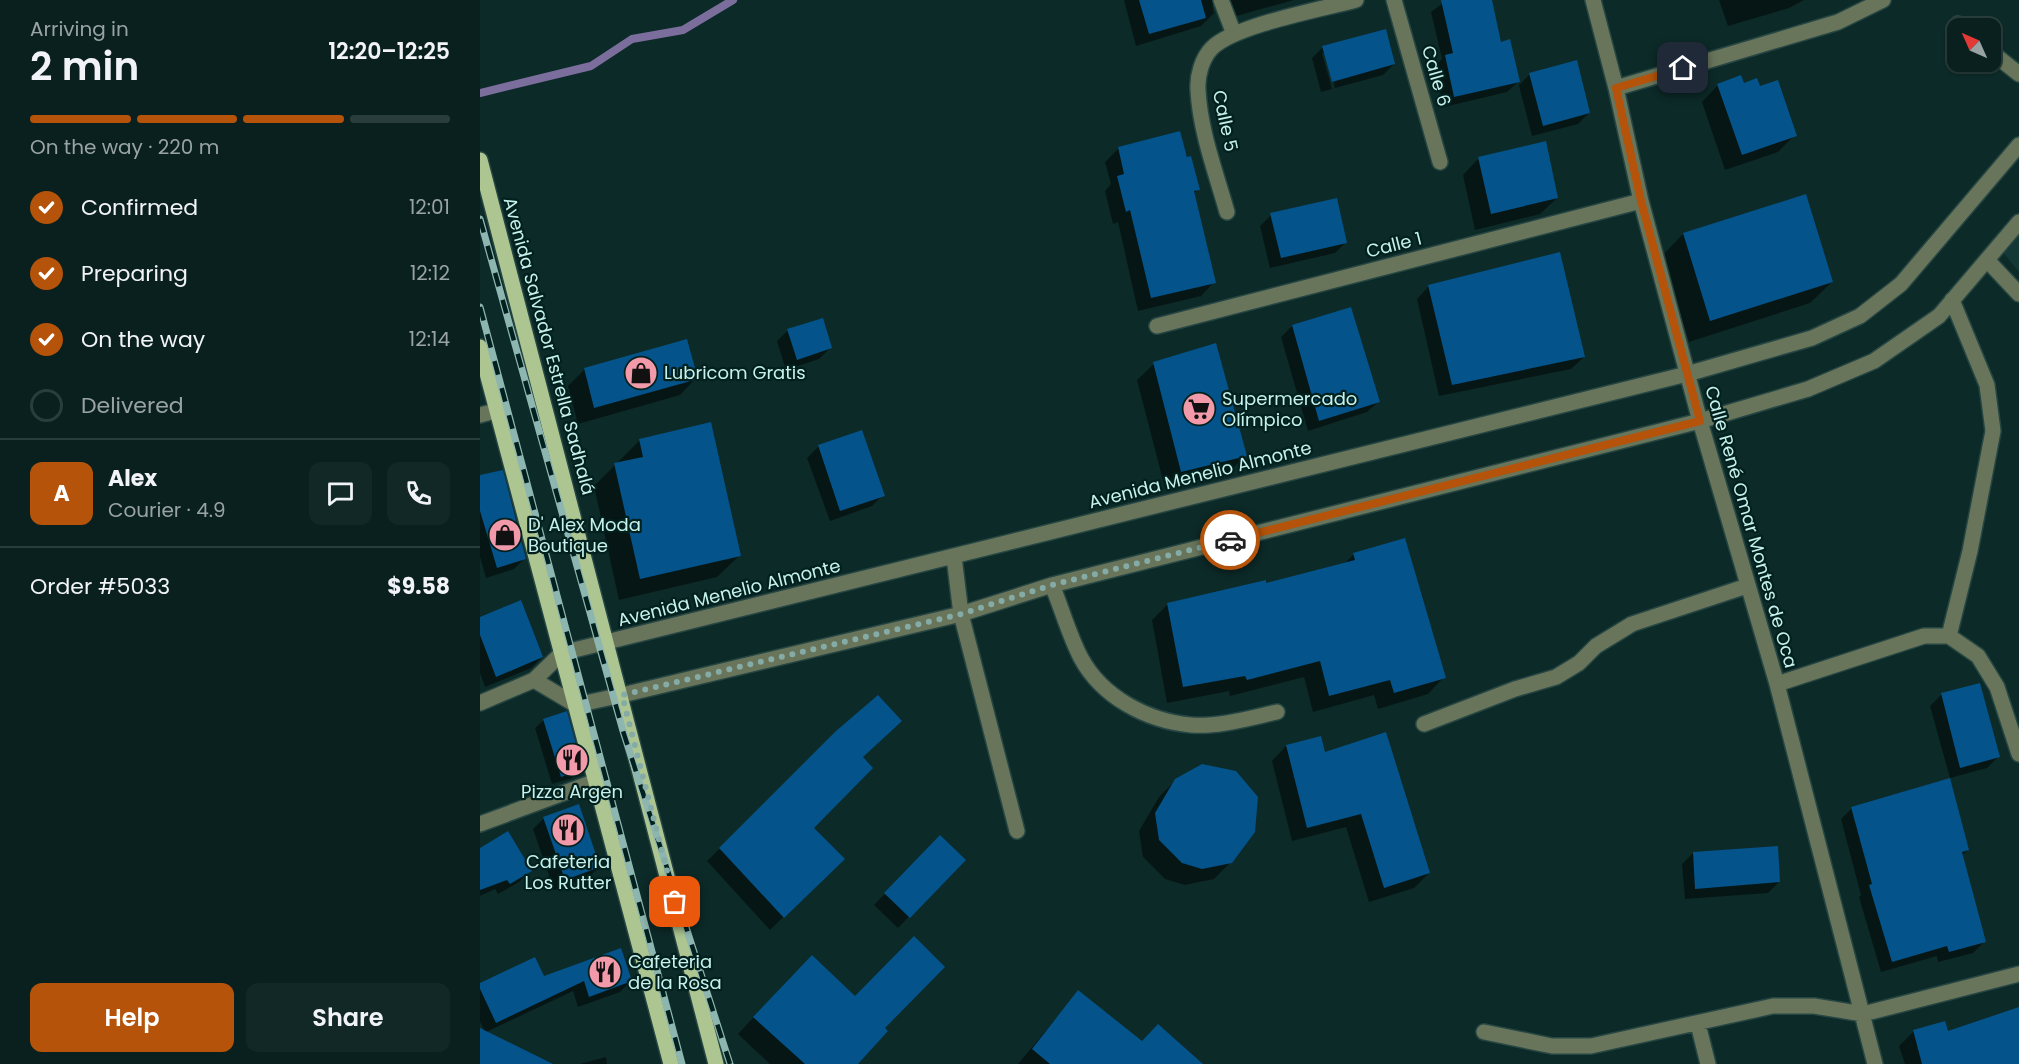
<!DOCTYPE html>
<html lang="en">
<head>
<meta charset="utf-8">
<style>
	:root { --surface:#09201e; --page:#122827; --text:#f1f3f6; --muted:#99a3a4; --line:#293e3c; --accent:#b45309 }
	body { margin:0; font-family:Poppins,sans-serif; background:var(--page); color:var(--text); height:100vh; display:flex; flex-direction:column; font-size:22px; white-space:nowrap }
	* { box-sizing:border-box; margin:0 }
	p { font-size:20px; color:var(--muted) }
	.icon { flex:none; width:33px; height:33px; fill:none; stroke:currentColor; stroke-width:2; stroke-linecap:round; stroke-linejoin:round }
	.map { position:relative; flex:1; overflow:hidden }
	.drawer { display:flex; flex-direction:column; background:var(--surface); width:480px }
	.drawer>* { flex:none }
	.needle { width:39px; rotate:315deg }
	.fabs { position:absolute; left:1467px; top:18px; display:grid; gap:12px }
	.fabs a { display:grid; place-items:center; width:54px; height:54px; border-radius:12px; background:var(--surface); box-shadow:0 2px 4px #0004,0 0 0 2px var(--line); font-size:30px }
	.pin { position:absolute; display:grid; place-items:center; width:51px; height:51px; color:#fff; margin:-26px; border-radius:12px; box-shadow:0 3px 9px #0006 }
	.courier { position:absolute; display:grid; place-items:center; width:60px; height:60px; margin:-30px; border:4px solid #b45309; border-radius:50%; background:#fff; color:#222; box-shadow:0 2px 8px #0007 }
	.head em { font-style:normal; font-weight:600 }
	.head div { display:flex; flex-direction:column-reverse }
	.head { display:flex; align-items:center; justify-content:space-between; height:102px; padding:0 30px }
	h1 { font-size:39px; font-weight:600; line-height:45px }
	.bar { display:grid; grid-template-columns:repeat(4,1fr); gap:9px 6px; align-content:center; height:72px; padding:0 30px }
	.bar i { height:8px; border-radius:4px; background:var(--line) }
	.bar .on { background:var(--accent) }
	.bar p { grid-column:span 4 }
	.line { display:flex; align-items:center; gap:15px; padding:0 30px; border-top:2px solid var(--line) }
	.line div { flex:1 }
	.round { display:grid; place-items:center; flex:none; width:63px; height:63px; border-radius:12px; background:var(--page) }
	ol { padding:0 30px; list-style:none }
	li { display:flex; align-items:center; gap:18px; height:66px }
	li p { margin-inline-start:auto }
	li .icon { padding:6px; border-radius:50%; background:var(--accent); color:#fff; stroke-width:4 }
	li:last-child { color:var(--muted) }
	li i { width:33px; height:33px; border:3px solid var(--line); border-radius:50% }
	.primary-button { display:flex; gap:12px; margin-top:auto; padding:12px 30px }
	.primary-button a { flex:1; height:69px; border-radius:12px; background:var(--accent); color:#fff; font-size:24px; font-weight:600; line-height:69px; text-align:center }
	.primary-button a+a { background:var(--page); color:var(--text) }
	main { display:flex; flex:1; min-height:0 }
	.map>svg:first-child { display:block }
	.built { fill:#143836 }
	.shadow { fill:#0007 }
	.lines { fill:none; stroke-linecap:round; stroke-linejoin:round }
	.stream { stroke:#7c6e9c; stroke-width:8 }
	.building { fill:#04538b }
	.minor-casing { stroke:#264643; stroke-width:18 }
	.major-casing { stroke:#264643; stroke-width:18 }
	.minor { stroke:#69755b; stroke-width:15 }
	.major { stroke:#adc591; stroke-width:15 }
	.rail-casing { stroke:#8eb6b1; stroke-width:7 }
	.rail { stroke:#02211e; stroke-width:4.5; stroke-dasharray:14; stroke-linecap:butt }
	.done { stroke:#85aba7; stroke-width:6; stroke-dasharray:0 10.8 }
	.route { stroke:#b45309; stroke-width:8 }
	.labels { text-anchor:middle; stroke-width:4.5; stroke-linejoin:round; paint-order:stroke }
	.street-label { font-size:18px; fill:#c6f1ec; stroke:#02211e }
	.poi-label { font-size:18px; fill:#c6f1ec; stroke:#02211e; text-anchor:start }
</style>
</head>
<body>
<main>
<section class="drawer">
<div class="head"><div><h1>2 min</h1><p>Arriving in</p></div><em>12:20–12:25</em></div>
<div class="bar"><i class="on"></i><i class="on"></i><i class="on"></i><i></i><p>On the way · 220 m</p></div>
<ol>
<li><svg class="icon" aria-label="check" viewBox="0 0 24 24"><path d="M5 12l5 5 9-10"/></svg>Confirmed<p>12:01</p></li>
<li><svg class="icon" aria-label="check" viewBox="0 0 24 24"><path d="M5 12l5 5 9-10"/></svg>Preparing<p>12:12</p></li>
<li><svg class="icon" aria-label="check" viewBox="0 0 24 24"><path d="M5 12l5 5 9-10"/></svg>On the way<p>12:14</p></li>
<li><i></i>Delivered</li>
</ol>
<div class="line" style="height:108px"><b class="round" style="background:var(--accent);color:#fff">A</b><div><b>Alex</b><p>Courier · 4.9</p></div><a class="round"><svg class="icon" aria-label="chat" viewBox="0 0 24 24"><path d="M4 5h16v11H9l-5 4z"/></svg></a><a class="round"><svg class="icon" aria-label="phone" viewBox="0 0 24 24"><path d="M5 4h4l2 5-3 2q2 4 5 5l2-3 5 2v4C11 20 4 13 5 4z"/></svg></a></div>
<div class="line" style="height:78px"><div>Order #5033</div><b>$9.58</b></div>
<div class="primary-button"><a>Help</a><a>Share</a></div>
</section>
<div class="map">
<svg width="1539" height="1064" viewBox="0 0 1539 1064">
	<rect width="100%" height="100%" fill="#0c2a28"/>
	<path class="built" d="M1539,233V272L1522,251Z"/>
	<path class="shadow" d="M644,0H814L742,20L735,5H732L734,13L721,26L656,46Z
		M967,0H1010L1020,43L1029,41L1039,85L1050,74L1109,113L1098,124L1052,136L1038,82L1027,92L964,107L954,67L962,59L951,12Z
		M1239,0H1324L1309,8L1248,26Z
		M843,47L914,64L903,75L855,88L846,53H842L852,89L841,92L832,58Z
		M1238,85H1263L1315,135L1298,152L1245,170L1222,102Z
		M699,133L719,189L713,194L734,282L721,296L658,311L638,222L633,224L625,191L631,184L625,162L638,149Z
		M999,158L1077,198L1060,214L995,230L983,175Z
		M1325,196L1352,282L1330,303L1209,342L1182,256L1203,234Z
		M791,215L866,242L855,253L790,268L780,226Z
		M949,286L1104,357L1091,369L959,396L937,299Z
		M812,326L898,402L887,412L828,431L801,337Z
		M308,330L350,348L339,359L306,370L297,341Z
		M206,341L216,378L200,395L98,424L88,386L104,370Z
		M674,364L765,456L749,472L685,488L657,380Z
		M381,432L403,495L392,506L350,521L327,458L338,447Z
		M160,440L259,556L237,577L139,600L114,486Z
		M0,477L45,558L34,569L6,578L0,557Z
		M874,554L964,677L948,694L898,709L894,695L833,712L824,677L750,696L749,691L687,703L672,620L688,604L785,585L864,564Z
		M0,618L62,657L51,668L5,687L0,673Z
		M1499,685L1518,757L1507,768L1470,778L1450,706L1461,695Z
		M64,720L101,770L92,778L72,784L55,728Z
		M357,732L381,758L332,828L363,859L290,930L227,861Z
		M806,746L844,753L949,873L934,888L889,902L866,827L812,841L792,761Z
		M696,780L751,862L734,879L705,885L685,879L663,857L659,831L679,797Z
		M1372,808L1488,850L1481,856L1504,942L1493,953L1458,962L1457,956L1401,972L1379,897L1381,895L1361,819Z
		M64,818L119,867L108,878L74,890L53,829Z
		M460,837L483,860L418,928L394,905Z
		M0,849L50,871L39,882L18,894L15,889L0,896Z
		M1213,853L1299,882L1288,893L1205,899L1202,864Z
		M315,973L376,1064H290L258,1034Z
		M63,978L151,981L140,992L98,1007L93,991L6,1032L37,1064H0V1034L4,1030L0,1022V985Z
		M598,992L662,1042L704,1064H538Z
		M1539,1009V1064H1425L1419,1046L1434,1031L1467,1033Z
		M126,1057L127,1064H100Z"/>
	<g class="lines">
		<path class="stream" d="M0,93L111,66L152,39L203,30L253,0"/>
	</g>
	<path class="building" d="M659,0H721L726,18L669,34Z
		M961,0H1012L1021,42L1030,39L1040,82L974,97L965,55L973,53Z
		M906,29L915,64L852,82L842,46Z
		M1097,60L1110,113L1063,126L1049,73Z
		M1261,75L1264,83L1277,78L1280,86L1298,80L1317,136L1262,155L1237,84Z
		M700,131L707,157L711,156L720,190L714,191L736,283L671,298L650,210L646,212L637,176L644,174L638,147Z
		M1066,141L1078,198L1011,214L998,157Z
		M1326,194L1353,282L1230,321L1203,233Z
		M857,198L867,243L801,258L790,213Z
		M1080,252L1105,357L972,385L948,285Z
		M871,307L900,402L839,421L812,325Z
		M343,318L352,348L317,360L307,329Z
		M207,339L218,379L114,408L104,368Z
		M736,343L767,456L701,472L673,362Z
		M231,422L261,556L160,579L134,463L163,457L159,439Z
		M382,430L405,496L360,511L338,445Z
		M23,470L46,559L17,568L0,511V475Z
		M925,538L966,678L914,693L910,680L849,696L840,661L767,680L765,676L703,687L687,603L786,580V583L875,560L873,553Z
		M41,600L63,657L16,677L0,635V617Z
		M1500,683L1520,757L1480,768L1461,693Z
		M398,695L422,721L383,757L393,768L334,828L365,859L304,918L239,848L356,731Z
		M87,711L103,770L81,777L63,719Z
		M906,732L950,873L904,888L881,814L827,828L806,745L841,736L845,752Z
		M722,764L756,771L778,797L775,832L752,863L722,869L702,863L679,840L675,813L695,779Z
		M1470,778L1489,850L1482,852L1506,942L1469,952L1467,946L1412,962L1389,885L1392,884L1371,807Z
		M99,804L120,867L85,880L63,817Z
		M28,831L52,871L30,884L27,880L0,890V848Z
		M460,835L486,860L430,918L404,893Z
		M1298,846L1300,882L1215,889L1213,852Z
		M434,936L465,967L405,1028L408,1031L378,1064H325L273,1017L332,955L375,996Z
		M141,948L152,981L109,997L104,981L16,1023L0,989V983L55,957L64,976Z
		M598,990L662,1041L678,1024L723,1064H570L552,1049Z
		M1539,1007V1064H1442L1433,1030L1465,1021L1468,1031Z
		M0,1028L73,1064H0Z"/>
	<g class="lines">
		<g class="minor-casing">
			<path id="minor" d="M741,0L754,34
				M914,0L960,162
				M1113,0L1136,88L1161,201L1220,421L1297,684L1395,1064
				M1478,24L1483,28
				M1510,51L1539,74
				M1136,88L1358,22L1403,0
				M747,212C736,173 720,131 718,90C717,76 722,58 732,48C755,25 843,9 876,0
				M1507,260L1539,294
				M677,326L1161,201
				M0,415L19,410
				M474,557L481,614L537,831
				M572,585C582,609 589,635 601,658C622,697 667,721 711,725C739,727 770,718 797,712
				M1469,636L1490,551L1513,431L1507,385L1472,300
				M54,680L96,705L142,695L481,614L572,585L1220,421L1328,389L1394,361L1459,316L1539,222
				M1297,684L1444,636H1469L1498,656L1517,687L1539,754
				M0,703L54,680L82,653L1207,374L1332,338L1380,316L1421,284L1539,145
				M944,724L1035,689L1076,677L1099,663L1116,646L1152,624L1267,586
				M0,824L116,781
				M1218,1024L1228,1064
				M1004,1032L1072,1046H1111L1293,1006H1334L1383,1014L1539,974"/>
		</g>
		<g class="major-casing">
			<path id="major" d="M0,160L236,1064
				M0,347L191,1064"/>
		</g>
		<use href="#minor" class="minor"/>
		<use href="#major" class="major"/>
		<g class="rail-casing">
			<path id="rail" d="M0,219L143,731L250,1064
				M0,307L202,1064"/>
		</g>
		<use href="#rail" class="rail"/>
	</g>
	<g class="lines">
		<path class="done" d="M195,902L142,695L481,614L572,585L750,540"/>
		<path class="route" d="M750,540L1220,421L1161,201L1136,88L1203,68"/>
	</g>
	<defs>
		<g id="shop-disc" transform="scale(1.725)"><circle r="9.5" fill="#f39aaa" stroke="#02211e"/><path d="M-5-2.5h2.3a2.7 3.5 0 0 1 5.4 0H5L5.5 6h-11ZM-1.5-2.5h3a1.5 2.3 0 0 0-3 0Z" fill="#111"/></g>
		<g id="supermarket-disc" transform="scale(1.725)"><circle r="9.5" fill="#f39aaa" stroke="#02211e"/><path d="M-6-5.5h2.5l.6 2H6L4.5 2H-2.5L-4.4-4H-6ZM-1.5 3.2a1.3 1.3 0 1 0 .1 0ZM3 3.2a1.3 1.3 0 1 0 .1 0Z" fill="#111"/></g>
		<g id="restaurant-disc" transform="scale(1.725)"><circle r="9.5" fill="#f39aaa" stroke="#02211e"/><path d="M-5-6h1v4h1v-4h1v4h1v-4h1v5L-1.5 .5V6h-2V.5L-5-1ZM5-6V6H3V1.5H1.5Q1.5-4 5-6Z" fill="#111"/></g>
	</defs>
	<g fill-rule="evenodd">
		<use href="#shop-disc" x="161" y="373"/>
		<use href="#supermarket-disc" x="719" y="409"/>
		<use href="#shop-disc" x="25" y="535"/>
		<use href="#restaurant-disc" x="92" y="760"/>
		<use href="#restaurant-disc" x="88" y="830"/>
		<use href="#restaurant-disc" x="125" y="972"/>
	</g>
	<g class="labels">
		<g class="street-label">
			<text transform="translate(956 76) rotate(74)" y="6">Calle 6</text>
			<text transform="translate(745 121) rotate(78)" y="6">Calle 5</text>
			<text transform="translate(914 245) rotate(-14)" y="6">Calle 1</text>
			<text transform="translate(69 346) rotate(75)" y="6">Avenida Salvador Estrella Sadhalá</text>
			<text transform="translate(720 475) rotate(-14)" y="6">Avenida Menelio Almonte</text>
			<text transform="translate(1271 527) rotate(74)" y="6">Calle René Omar Montes de Oca</text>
			<text transform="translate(249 593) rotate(-14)" y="6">Avenida Menelio Almonte</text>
		</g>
		<g class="poi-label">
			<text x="184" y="379">Lubricom Gratis</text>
			<text x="742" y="405">Supermercado<tspan x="742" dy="21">Olímpico</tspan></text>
			<text x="48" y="531">D' Alex Moda<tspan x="48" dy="21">Boutique</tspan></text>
			<text x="92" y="798" text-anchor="middle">Pizza Argen</text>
			<text x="88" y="868" text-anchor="middle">Cafeteria<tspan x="88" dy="21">Los Rutter</tspan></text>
			<text x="148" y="968">Cafeteria<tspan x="148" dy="21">de la Rosa</tspan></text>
		</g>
	</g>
</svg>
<div class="fabs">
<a><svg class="needle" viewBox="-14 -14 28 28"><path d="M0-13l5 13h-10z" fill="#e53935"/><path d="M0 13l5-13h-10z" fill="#99a3a4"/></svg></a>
</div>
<div class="pin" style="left:195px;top:902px;background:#ea580c"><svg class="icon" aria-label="bag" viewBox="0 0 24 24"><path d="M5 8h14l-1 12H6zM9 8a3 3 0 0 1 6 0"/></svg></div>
<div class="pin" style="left:1203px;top:68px;background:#1f2937"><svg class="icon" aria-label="home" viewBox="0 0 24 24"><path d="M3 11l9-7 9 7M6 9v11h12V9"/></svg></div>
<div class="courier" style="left:750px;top:540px"><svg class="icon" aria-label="car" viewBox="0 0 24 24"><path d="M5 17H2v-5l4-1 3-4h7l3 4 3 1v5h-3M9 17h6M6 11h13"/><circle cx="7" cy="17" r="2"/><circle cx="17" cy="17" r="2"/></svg></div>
</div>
</main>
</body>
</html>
